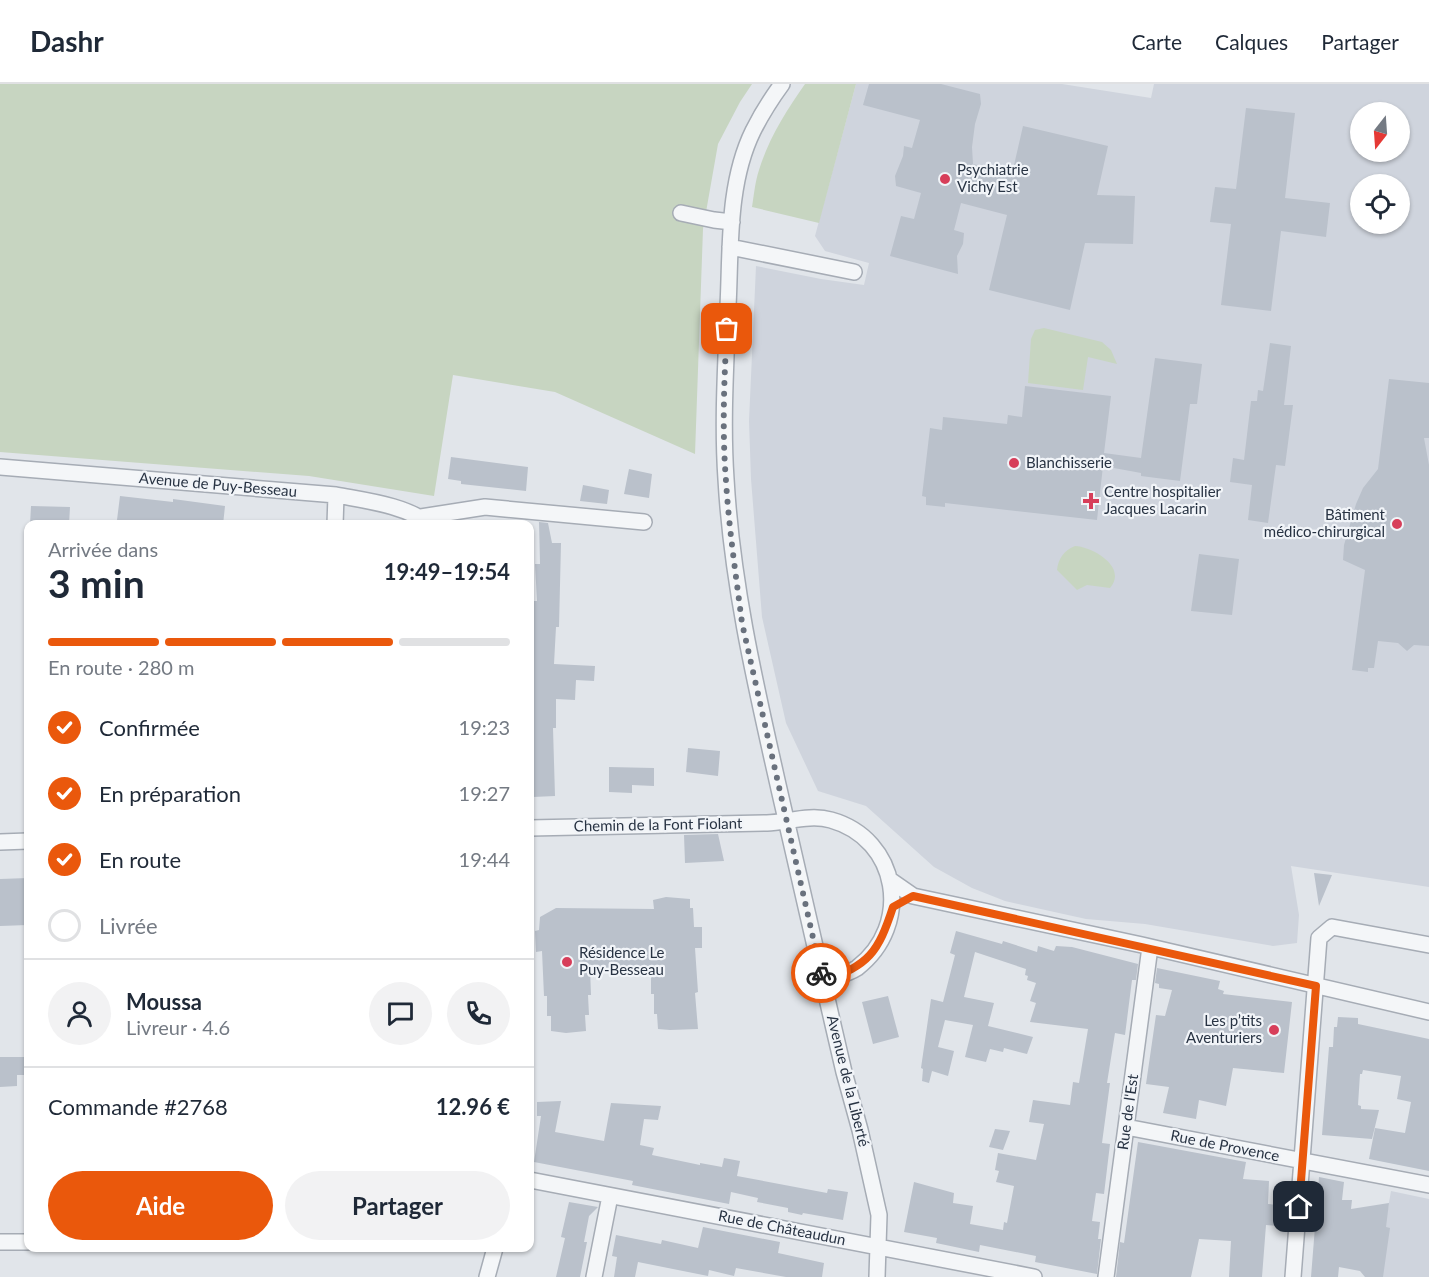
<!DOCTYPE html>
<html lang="fr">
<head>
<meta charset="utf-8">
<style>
	:root { --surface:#fff; --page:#f2f2f3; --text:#1f2937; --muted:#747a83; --line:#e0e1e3; --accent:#ea580c }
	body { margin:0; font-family:Lato,sans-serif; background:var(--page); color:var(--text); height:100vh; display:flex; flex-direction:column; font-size:22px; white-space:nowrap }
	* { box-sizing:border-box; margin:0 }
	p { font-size:20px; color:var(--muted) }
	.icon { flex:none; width:33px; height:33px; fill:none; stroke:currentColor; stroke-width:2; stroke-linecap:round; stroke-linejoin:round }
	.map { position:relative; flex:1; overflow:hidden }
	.panel { position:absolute; left:24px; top:436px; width:510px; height:732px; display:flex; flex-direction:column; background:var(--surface); border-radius:12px; box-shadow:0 2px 4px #0004 }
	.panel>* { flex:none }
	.needle { width:39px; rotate:197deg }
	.tools { position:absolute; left:1350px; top:18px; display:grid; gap:12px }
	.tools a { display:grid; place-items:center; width:60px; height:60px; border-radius:50%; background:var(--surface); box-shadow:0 2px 4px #0004; font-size:30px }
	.pin { position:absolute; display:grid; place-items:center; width:51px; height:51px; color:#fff; margin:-26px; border-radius:12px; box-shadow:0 3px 9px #0006 }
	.courier { position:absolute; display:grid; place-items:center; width:60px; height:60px; margin:-30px; border:4px solid #ea580c; border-radius:50%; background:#fff; color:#222; box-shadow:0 2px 8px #0007 }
	.summary em { font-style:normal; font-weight:700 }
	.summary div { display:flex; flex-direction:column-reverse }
	.summary { display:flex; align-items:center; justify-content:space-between; height:102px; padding:0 24px }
	h1 { font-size:39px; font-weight:700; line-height:45px }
	.bar { display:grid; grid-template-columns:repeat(4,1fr); gap:9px 6px; align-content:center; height:72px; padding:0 24px }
	.bar i { height:8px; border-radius:4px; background:var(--line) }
	.bar .current { background:var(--accent) }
	.bar p { grid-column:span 4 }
	.line { display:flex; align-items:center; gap:15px; padding:0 24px; border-top:2px solid var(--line) }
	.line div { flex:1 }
	.round { display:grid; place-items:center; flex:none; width:63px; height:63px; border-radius:32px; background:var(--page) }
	ol { padding:0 24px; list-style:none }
	li { display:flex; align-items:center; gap:18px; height:66px }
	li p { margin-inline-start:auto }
	li .icon { padding:6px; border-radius:50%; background:var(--accent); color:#fff; stroke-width:4 }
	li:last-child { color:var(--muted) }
	li i { width:33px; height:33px; border:3px solid var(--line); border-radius:50% }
	.primary-button { display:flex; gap:12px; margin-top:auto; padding:12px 24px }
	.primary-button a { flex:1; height:69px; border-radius:36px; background:var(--accent); color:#fff; font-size:24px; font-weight:700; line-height:69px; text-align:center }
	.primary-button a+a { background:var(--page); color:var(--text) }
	header { display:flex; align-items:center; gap:36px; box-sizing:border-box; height:84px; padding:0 30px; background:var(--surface); border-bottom:2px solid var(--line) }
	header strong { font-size:28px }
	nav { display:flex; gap:33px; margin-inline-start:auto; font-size:21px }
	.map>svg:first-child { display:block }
	.built { fill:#cfd4dd; fill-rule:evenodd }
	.green { fill:#c7d5c1 }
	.building { fill:#bac1cb }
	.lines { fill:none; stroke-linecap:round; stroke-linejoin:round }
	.minor-casing { stroke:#a6acb5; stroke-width:18 }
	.minor { stroke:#f4f6f8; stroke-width:15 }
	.done { stroke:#69717d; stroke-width:6; stroke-dasharray:0 10.8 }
	.route { stroke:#ea580c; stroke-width:8 }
	.poi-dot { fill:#d73e5a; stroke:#f1f4f8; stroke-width:2 }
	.labels { text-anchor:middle; stroke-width:4.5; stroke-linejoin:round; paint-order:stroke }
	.poi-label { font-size:15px; fill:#283343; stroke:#f1f4f8; text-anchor:start }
	.street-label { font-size:15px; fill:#283343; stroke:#f1f4f8 }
</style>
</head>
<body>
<header>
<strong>Dashr</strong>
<nav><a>Carte</a><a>Calques</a><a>Partager</a></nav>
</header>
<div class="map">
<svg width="1429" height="1193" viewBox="0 0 1429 1193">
	<rect width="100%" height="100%" fill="#e1e5ea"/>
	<path class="built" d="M856,0H1062L1151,14L1154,0H1429V803L1291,782L1299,831L1297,859L1273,862L1145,840L1086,835L1005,817L972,804L934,783L866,722L818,707L786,639L762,533L751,395L749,337L756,182L821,195L864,201L869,179L825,167L815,152ZM1360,28H1400V68H1360ZM1360,100H1400V140H1360Z
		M1391,1107L1429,1115V1193H1376Z"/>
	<path class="green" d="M0,0H752L740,18L718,60L703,145L695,370L555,308L453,291L434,412L309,392L0,368Z
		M805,0H856L819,139L752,123C754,111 755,98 759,86C769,54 786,27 805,0Z
		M1044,244L1102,258L1111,266L1117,280L1088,273L1083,306L1028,299L1031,255L1035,246Z
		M1075,462C1093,463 1128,483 1110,504L1087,501L1077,506L1057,486C1058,475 1064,466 1075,462Z"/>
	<path class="building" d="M869,0H941L980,10L981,20L975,40L972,63L973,80L1012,90L1023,42L1108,62L1097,111L1135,112L1133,160L1085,159L1070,226L989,206L1007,131L961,119L954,146L964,149L963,160L957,172L958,190L890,172L901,132L914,135L921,109L896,102L895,92L903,72L904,62L912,64L920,36L863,21Z
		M1246,24L1295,29L1285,114L1330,119L1326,153L1281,147L1271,227L1221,221L1231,140L1210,138L1215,103L1236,105Z
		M1270,259L1291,262L1284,321H1293L1285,382L1276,381L1268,439L1248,436L1252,401L1230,398L1233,374L1244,376L1251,317H1257L1258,306L1263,307Z
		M1155,274L1202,280L1197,320H1190L1180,397L1141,392V389L1103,382L1097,436L945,419V423L926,421V413L922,412L930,344L942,346L943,333L1007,340L1008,331L1022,333L1025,302L1111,312L1104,369L1141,374Z
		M1389,295L1429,299V354H1424L1429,381V562L1414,561L1407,567L1398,559L1378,557L1374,584H1368V588L1352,586L1365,486L1343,476L1344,461L1356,420L1363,404L1378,385Z
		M451,373L528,383L526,407L461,400V397L448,395Z
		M629,385L652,390L649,414L624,410Z
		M583,401L609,406L607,420L580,417Z
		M120,412L173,418V415L225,422L223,441H182L161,438V441H157L117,436Z
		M31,422L70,423L69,441H30Z
		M539,438L548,439L552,459H561L559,543H556L554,580L595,582L594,597L576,596L575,616L556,615V644H553L555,712L533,713L532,706H530V661H532L533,629H530L532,566H530V517H537L535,480H540Z
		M1199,470L1239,475L1232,531L1191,527Z
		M688,664L720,667L718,692L686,688Z
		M609,683L654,684V702L632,701V709L609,708Z
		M718,750L724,777L685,779L684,751Z
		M1314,789L1332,791L1319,822Z
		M28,794V841L0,842V795Z
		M666,813L690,815V824H693L694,843H702V864H695L698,908L695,909L698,945L670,946L658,945L657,930H654V910H651V884H590L591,911H588L589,931H585L586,947L566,949L551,947V932H547V912H544L542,867L536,868L535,847L539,846L540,833L556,824L654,825L653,816Z
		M956,847L1002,860L1003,857L1037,868L1038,862L1054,867L1056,862L1072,863L1138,880L1136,896H1132L1125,951L1115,949L1107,999H1110L1102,1059L1110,1060L1104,1110L1096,1109L1092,1137L1100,1138L1098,1155H1101L1097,1190L1035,1178L1036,1172L980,1161L979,1168L936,1159L937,1154L904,1148L914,1098L954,1109L953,1119L973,1122L970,1140L1003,1146L1004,1138L1007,1139L1014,1102L996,1098L999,1087L995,1086L998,1069L1036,1076L1044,1040L1029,1038L1033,1016L1070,1021L1073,998L1079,999L1088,945L1030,938L1036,919L1030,917L1036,899L1027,896L1028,892L1025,891L1026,885L975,868L964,913L994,919L988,942L1033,953L1027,970L1004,964L1003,968L990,965L986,978L965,973L973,941L945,936L938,963L954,967L948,992L932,987L929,999L922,997L923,985L921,984L931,915L943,918L955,871L950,869Z
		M1157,884L1220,897L1218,905L1224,907L1223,910L1292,918L1284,989L1233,984L1226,1022L1199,1016L1196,1035L1163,1029L1169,1003L1146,1000L1156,931L1165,932L1172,906L1159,904V900L1155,899Z
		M888,912L899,953L873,960L862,918Z
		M1338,933L1358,934V940L1429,955V1087L1369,1075L1375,1044L1405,1049L1411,1018L1397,1015L1401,992L1363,986L1362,990H1360L1358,1021L1361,1022V1025L1379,1026L1372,1055L1322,1051L1329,963H1333L1334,943H1337Z
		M0,973H28V991H17V1002L0,1003Z
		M561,1017L555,1048L604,1057L611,1019L661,1022L658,1036L644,1035L640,1061L654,1064L652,1071L700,1081V1079L722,1083L724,1074L740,1077L737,1092L827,1109L828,1105L848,1108L843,1136L803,1129L802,1131L788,1128V1124L757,1118L758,1114L731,1108L729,1120L632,1101L633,1097L534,1078L541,1032H537V1018Z
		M995,1045L1010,1047L1003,1066L989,1063Z
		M1138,1058L1246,1078L1243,1095L1269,1097L1268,1120L1279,1121L1277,1142L1266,1141L1262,1193H1229L1231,1157L1199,1155L1191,1193H1116L1120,1158L1124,1159Z
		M1319,1093L1344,1098L1342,1116H1352L1351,1125L1389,1119L1386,1143L1390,1144L1383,1193H1365L1360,1187L1339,1183L1338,1193H1311Z
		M569,1118L598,1123L589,1132L584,1158H587L580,1193H556L565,1154L561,1153Z
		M703,1143L780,1158L778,1169L824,1179L822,1193H786L736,1184L734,1192L709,1186L708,1192L638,1178L635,1193H614L617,1173L612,1172L616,1151L661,1160L662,1156L698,1164Z"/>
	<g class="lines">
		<g class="minor-casing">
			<path id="minor" d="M782,0C771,15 761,31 753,47C727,100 731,165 728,222C726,280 722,337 726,395C732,501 756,603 779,705C801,800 822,894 844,988L860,1046L879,1131L877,1193
				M681,129L714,136L732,138
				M730,163L854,188
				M0,383L336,411C367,417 405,421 431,441
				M421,433L485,423L644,438
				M335,441L336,411
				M530,744L767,739C787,738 811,730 831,736C899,755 913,841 857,884C848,890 834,893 823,897
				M0,758L28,757
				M890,796L913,812L1142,861L1429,928
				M1126,1043L1429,1101
				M530,1096L1034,1193
				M0,1158H28
				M487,1193L495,1164
				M594,1193L610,1112
				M1106,1193L1150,863
				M1293,1193L1319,854L1332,843L1429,861"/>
		</g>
		<use href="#minor" class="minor"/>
	</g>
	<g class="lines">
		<path class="done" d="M727,245C724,295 722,347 726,397C729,445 736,492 742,539L821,889"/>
		<path class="route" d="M821,889L823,897C869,881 878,869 893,823L913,812L1316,902L1299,1123"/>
	</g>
	<g class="poi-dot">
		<circle cx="945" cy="95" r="6"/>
		<circle cx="1014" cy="379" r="6"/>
		<path d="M1088 408h6v6h6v6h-6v6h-6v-6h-6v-6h6z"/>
		<circle cx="1397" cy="440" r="6"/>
		<circle cx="567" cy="878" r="6"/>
		<circle cx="1274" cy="946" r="6"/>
	</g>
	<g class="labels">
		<g class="poi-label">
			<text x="957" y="91">Psychiatrie<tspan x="957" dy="17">Vichy Est</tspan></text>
			<text x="1026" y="384">Blanchisserie</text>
			<text x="1104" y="413">Centre hospitalier<tspan x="1104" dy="17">Jacques Lacarin</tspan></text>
			<text x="1385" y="436" text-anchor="end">Bâtiment<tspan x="1385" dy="17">médico-chirurgical</tspan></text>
			<text x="579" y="874">Résidence Le<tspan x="579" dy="17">Puy-Besseau</tspan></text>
			<text x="1262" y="942" text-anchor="end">Les p’tits<tspan x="1262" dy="17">Aventuriers</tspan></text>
		</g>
		<g class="street-label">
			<text transform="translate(218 401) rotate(5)" y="5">Avenue de Puy-Besseau</text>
			<text transform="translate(658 741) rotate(-1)" y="5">Chemin de la Font Fiolant</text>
			<text transform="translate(848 997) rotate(76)" y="5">Avenue de la Liberté</text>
			<text transform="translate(1128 1028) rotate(-82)" y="5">Rue de l'Est</text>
			<text transform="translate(1225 1062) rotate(11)" y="5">Rue de Provence</text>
			<text transform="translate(782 1144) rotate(11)" y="5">Rue de Châteaudun</text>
		</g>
	</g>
</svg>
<div class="tools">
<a><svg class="needle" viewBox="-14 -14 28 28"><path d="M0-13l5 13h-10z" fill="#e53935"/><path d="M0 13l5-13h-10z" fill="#747a83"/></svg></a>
<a><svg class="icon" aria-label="locate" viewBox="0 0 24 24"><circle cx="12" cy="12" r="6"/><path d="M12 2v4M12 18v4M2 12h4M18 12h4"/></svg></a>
</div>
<div class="pin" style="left:727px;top:245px;background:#ea580c"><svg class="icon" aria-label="bag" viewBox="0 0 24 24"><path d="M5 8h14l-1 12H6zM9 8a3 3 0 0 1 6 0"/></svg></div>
<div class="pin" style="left:1299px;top:1123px;background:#1f2937"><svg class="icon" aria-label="home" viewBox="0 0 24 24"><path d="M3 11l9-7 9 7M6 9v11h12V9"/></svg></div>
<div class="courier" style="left:821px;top:889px"><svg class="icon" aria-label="bike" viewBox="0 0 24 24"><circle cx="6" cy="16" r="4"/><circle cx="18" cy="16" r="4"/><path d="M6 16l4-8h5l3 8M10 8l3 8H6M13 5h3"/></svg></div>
<section class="panel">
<div class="summary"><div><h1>3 min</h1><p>Arrivée dans</p></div><em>19:49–19:54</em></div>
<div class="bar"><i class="current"></i><i class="current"></i><i class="current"></i><i></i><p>En route · 280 m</p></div>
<ol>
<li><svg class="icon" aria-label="check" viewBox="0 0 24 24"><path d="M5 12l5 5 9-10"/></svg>Confirmée<p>19:23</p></li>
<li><svg class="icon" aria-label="check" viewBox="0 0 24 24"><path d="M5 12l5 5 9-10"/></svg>En préparation<p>19:27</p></li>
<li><svg class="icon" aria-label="check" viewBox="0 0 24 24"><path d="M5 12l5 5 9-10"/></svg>En route<p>19:44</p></li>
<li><i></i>Livrée</li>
</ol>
<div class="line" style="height:108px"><a class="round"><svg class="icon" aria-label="person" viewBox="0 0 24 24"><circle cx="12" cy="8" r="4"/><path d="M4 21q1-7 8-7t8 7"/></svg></a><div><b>Moussa</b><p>Livreur · 4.6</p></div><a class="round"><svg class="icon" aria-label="chat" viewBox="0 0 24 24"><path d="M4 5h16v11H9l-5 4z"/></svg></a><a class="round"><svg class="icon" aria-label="phone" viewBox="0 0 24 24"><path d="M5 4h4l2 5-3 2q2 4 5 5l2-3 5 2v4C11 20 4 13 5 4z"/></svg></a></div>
<div class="line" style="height:78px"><div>Commande #2768</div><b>12.96 €</b></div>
<div class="primary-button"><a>Aide</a><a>Partager</a></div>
</section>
</div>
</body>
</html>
